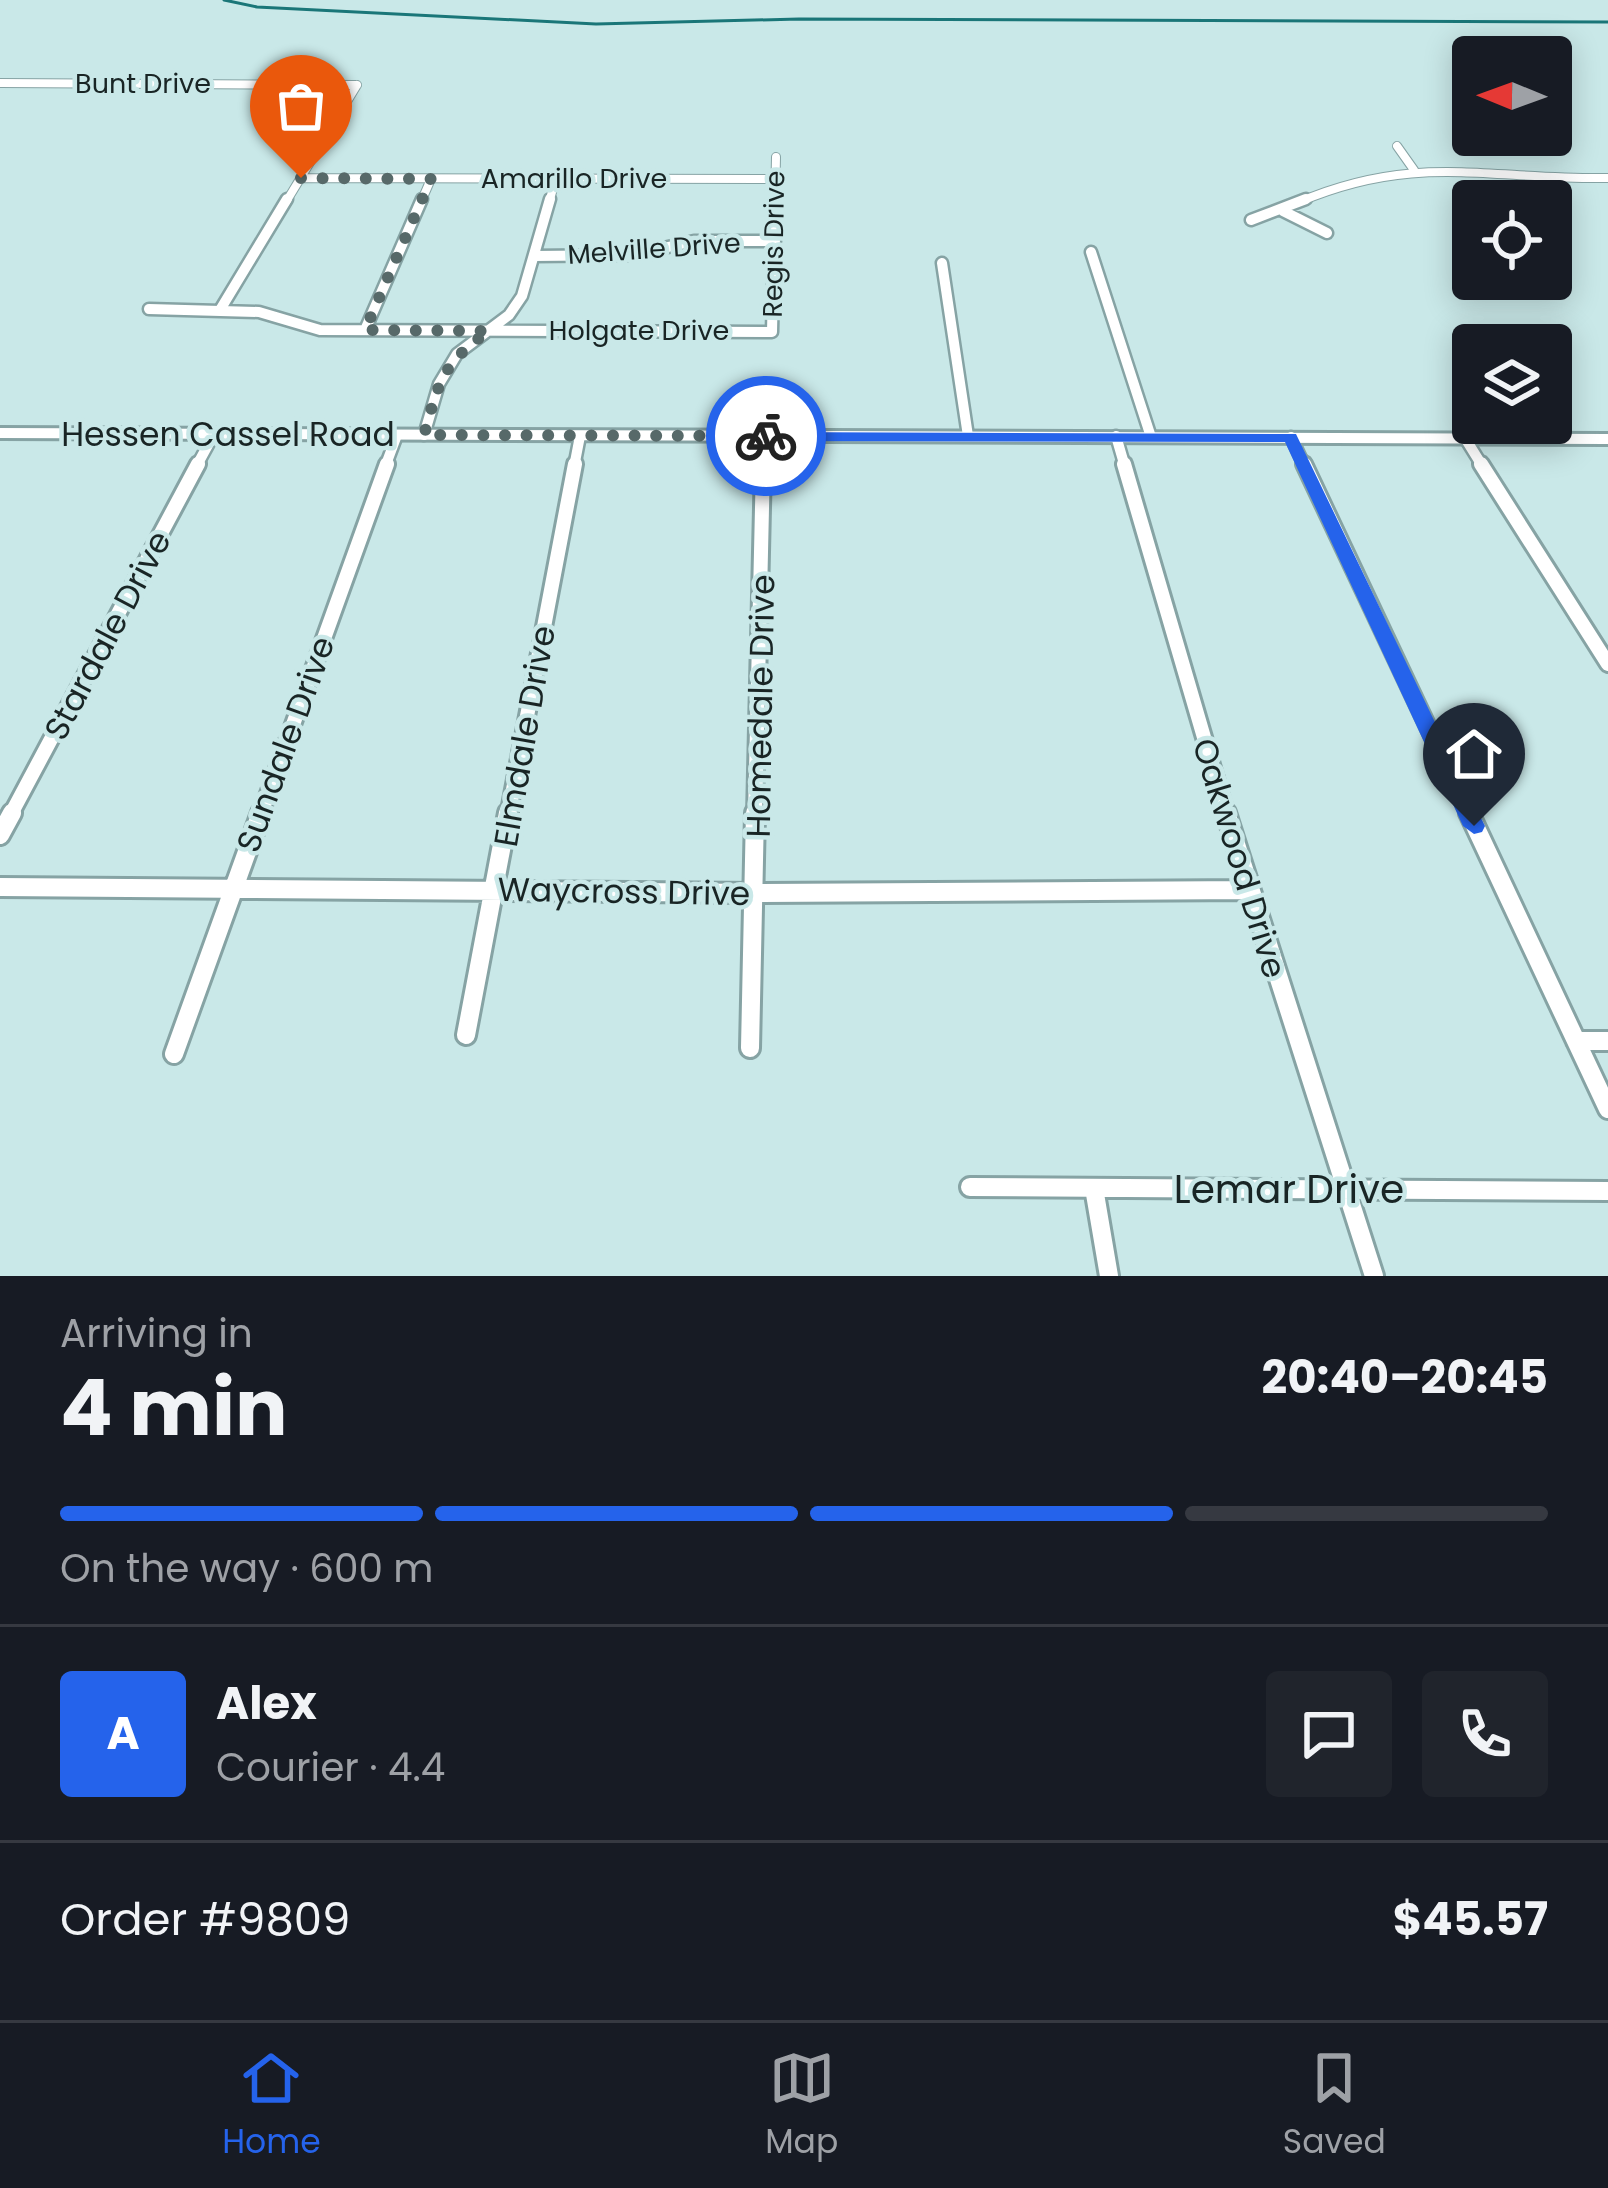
<!DOCTYPE html>
<html lang="en">
<head>
<meta charset="utf-8">
<style>
	:root { --surface:#171b24; --page:#20242c; --text:#f1f3f6; --muted:#9ea1a6; --line:#363941; --accent:#2563eb }
	body { margin:0; font-family:Poppins,sans-serif; background:var(--page); color:var(--text); height:100vh; display:flex; flex-direction:column; font-size:45px; white-space:nowrap }
	* { box-sizing:border-box; margin:0 }
	p { font-size:39px; color:var(--muted) }
	.icon { flex:none; width:66px; height:66px; fill:none; stroke:currentColor; stroke-width:2; stroke-linecap:round; stroke-linejoin:round }
	.map { position:relative; height:1276px; overflow:hidden }
	.side { display:flex; flex-direction:column; background:var(--surface); flex:1 }
	.side>* { flex:none }
	.needle { width:78px; rotate:271deg }
	.buttons { position:absolute; left:1452px; top:36px; display:grid; gap:24px }
	.buttons a { display:grid; place-items:center; width:120px; height:120px; border-radius:12px; background:var(--surface); box-shadow:0 6px 30px #0003; font-size:60px }
	.pin { position:absolute; display:grid; place-items:center; width:102px; height:102px; color:#fff; margin:-123px -51px; border-radius:50% 50% 50% 0; rotate:-45deg; box-shadow:0 0 12px #0007 }
	.pin .icon { rotate:45deg }
	.courier { position:absolute; display:grid; place-items:center; width:120px; height:120px; margin:-60px; border:9px solid #2563eb; border-radius:50%; background:#fff; color:#222; box-shadow:0 3px 15px #0007 }
	.summary em { font-style:normal; font-weight:700 }
	.summary div { display:flex; flex-direction:column-reverse }
	.summary { display:flex; align-items:center; justify-content:space-between; height:204px; padding:0 60px }
	h1 { font-size:78px; font-weight:700; line-height:90px }
	.bar { display:grid; grid-template-columns:repeat(4,1fr); gap:18px 12px; align-content:center; height:144px; padding:0 60px }
	.bar i { height:15px; border-radius:9px; background:var(--line) }
	.bar .on { background:var(--accent) }
	.bar p { grid-column:span 4 }
	.line { display:flex; align-items:center; gap:30px; padding:0 60px; border-top:3px solid var(--line) }
	.line div { flex:1 }
	.round { display:grid; place-items:center; flex:none; width:126px; height:126px; border-radius:12px; background:var(--page) }
	.menu { display:flex; justify-content:space-around; align-items:center; height:168px; border-top:3px solid var(--line); background:var(--surface); font-size:33px; color:var(--muted) }
	.menu a { display:grid; justify-items:center; gap:6px }
	.menu .on { color:var(--accent) }
	.map>svg:first-child { display:block }
	.lines { fill:none; stroke-linecap:round; stroke-linejoin:round }
	.stream { stroke:#1a7678; stroke-width:3 }
	.minor-far3-casing { stroke:#86a3a4; stroke-width:10 }
	.minor-far2-casing { stroke:#86a3a4; stroke-width:15 }
	.minor-far1-casing { stroke:#86a3a4; stroke-width:20 }
	.minor-casing { stroke:#86a3a4; stroke-width:24 }
	.secondary-casing { stroke:#86a3a4; stroke-width:6 }
	.minor-far3 { stroke:#fff; stroke-width:8 }
	.minor-far2 { stroke:#fff; stroke-width:10 }
	.minor-far1 { stroke:#fff; stroke-width:14 }
	.minor { stroke:#fff; stroke-width:18 }
	.secondary { fill:#fff; fill-rule:evenodd }
	.route { fill:#2563eb }
	.done { stroke:#576969; stroke-width:12; stroke-dasharray:0 21.6 }
	.labels { text-anchor:middle; stroke-width:9; stroke-linejoin:round; paint-order:stroke }
	.far-street-label { font-size:27px; fill:#192525; stroke:#c9e8e8 }
	.street-label { font-size:33px; fill:#192525; stroke:#c9e8e8 }
	.near-street-label { font-size:39px; fill:#192525; stroke:#c9e8e8 }
</style>
</head>
<body>
<div class="map">
<svg width="1608" height="1276" viewBox="0 0 1608 1276">
	<rect width="100%" height="100%" fill="#c9e8e8"/>
	<g class="lines">
		<path class="stream" d="M224,0L257,7L596,24L799,19L1608,22"/>
		<g class="minor-far3-casing">
			<path id="minor-far3" d="M0,83L357,85
				M1397,146L1414,170
				M301,178L775,179
				M286,202L357,85
				M421,202L431,179
				M549,202L556,179
				M775,202L776,157
				M1299,202C1417,152 1488,180 1608,178"/>
		</g>
		<g class="minor-far2-casing">
			<path id="minor-far2" d="M1283,211L1327,233
				M1251,220L1306,199
				M1091,252L1151,437
				M534,256L633,255L694,241H775
				M942,263L968,436
				M149,309L259,312L320,330L772,332L775,199
				M220,310L287,199
				M365,330L422,199
				M424,435L439,384L457,354L509,315L522,296L550,199
				M1116,436L1125,467
				M1291,437L1305,467
				M1465,438L1483,467
				M196,467L214,434
				M385,467L397,435
				M574,467L580,436
				M763,467L764,436"/>
		</g>
		<g class="minor-far1-casing">
			<path id="minor-far1" d="M1124,464L1227,816
				M1304,464L1470,816
				M1481,464L1608,664
				M10,816L198,464
				M260,816L387,464
				M508,816L575,464
				M755,816L763,464"/>
		</g>
		<g class="minor-casing">
			<path id="minor" d="M1226,813L1374,1276
				M1469,813L1608,1109
				M0,835L12,813
				M0,887L757,893L1248,890
				M466,1035L508,813
				M1576,1041H1608
				M750,1048L755,813
				M174,1054L261,813
				M970,1187L1608,1191
				M1094,1188L1109,1276"/>
		</g>
		<g class="secondary-casing">
			<path id="secondary" d="M0,428L1608,434V444L0,438Z"/>
		</g>
		<use href="#minor-far3" class="minor-far3"/>
		<use href="#minor-far2" class="minor-far2"/>
		<use href="#minor-far1" class="minor-far1"/>
		<use href="#minor" class="minor"/>
		<use href="#secondary" class="secondary"/>
	</g>
	<path class="route" d="M760,432L1296,434L1485,826L1482,832L1474,834L1463,826L1285,442L766,441L758,436Z"/>
	<g class="lines">
		<path class="done" d="M301,178L431,179L365,330L489,331C442,364 439,381 424,435L766,436"/>
	</g>
	<g class="labels">
		<g class="far-street-label">
			<text x="143" y="93">Bunt Drive</text>
			<text x="574" y="188">Amarillo Drive</text>
			<text transform="translate(774 244) rotate(-89)" y="9">Regis Drive</text>
			<text transform="translate(654 249) rotate(-4)" y="9">Melville Drive</text>
			<text x="639" y="340">Holgate Drive</text>
		</g>
		<g class="street-label">
			<text x="228" y="446">Hessen Cassel Road</text>
			<text transform="translate(107 635) rotate(-62)" y="12">Stardale Drive</text>
			<text transform="translate(760 706) rotate(-89)" y="12">Homedale Drive</text>
			<text transform="translate(524 736) rotate(-80)" y="12">Elmdale Drive</text>
			<text transform="translate(285 744) rotate(-70)" y="12">Sundale Drive</text>
			<text transform="translate(1240 858) rotate(73)" y="12">Oakwood Drive</text>
			<text transform="translate(624 891) rotate(1)" y="12">Waycross Drive</text>
		</g>
		<g class="near-street-label">
			<text x="1289" y="1203">Lemar Drive</text>
		</g>
	</g>
</svg>
<div class="buttons">
<a><svg class="needle" viewBox="-14 -14 28 28"><path d="M0-13l5 13h-10z" fill="#e53935"/><path d="M0 13l5-13h-10z" fill="#9ea1a6"/></svg></a>
<a><svg class="icon" aria-label="locate" viewBox="0 0 24 24"><circle cx="12" cy="12" r="6"/><path d="M12 2v4M12 18v4M2 12h4M18 12h4"/></svg></a>
<a><svg class="icon" aria-label="layers" viewBox="0 0 24 24"><path d="M12 4l9 5-9 5-9-5zM3 14l9 5 9-5"/></svg></a>
</div>
<div class="pin" style="left:301px;top:178px;background:#ea580c"><svg class="icon" aria-label="bag" viewBox="0 0 24 24"><path d="M5 8h14l-1 12H6zM9 8a3 3 0 0 1 6 0"/></svg></div>
<div class="pin" style="left:1474px;top:826px;background:#1f2937"><svg class="icon" aria-label="home" viewBox="0 0 24 24"><path d="M3 11l9-7 9 7M6 9v11h12V9"/></svg></div>
<div class="courier" style="left:766px;top:436px"><svg class="icon" aria-label="bike" viewBox="0 0 24 24"><circle cx="6" cy="16" r="4"/><circle cx="18" cy="16" r="4"/><path d="M6 16l4-8h5l3 8M10 8l3 8H6M13 5h3"/></svg></div>
</div>
<section class="side">
<div class="summary"><div><h1>4 min</h1><p>Arriving in</p></div><em>20:40–20:45</em></div>
<div class="bar"><i class="on"></i><i class="on"></i><i class="on"></i><i></i><p>On the way · 600 m</p></div>
<div class="line" style="height:216px"><b class="round" style="background:var(--accent);color:#fff">A</b><div><b>Alex</b><p>Courier · 4.4</p></div><a class="round"><svg class="icon" aria-label="chat" viewBox="0 0 24 24"><path d="M4 5h16v11H9l-5 4z"/></svg></a><a class="round"><svg class="icon" aria-label="phone" viewBox="0 0 24 24"><path d="M5 4h4l2 5-3 2q2 4 5 5l2-3 5 2v4C11 20 4 13 5 4z"/></svg></a></div>
<div class="line" style="height:156px"><div>Order #9809</div><b>$45.57</b></div>
</section>
<nav class="menu">
<a class="on"><svg class="icon" aria-label="home" viewBox="0 0 24 24"><path d="M3 11l9-7 9 7M6 9v11h12V9"/></svg>Home</a>
<a><svg class="icon" aria-label="map" viewBox="0 0 24 24"><path d="M3 6l6-2 6 2 6-2v14l-6 2-6-2-6 2zM9 4v14M15 6v14"/></svg>Map</a>
<a><svg class="icon" aria-label="saved" viewBox="0 0 24 24"><path d="M7 4h10v16l-5-4-5 4z"/></svg>Saved</a>
</nav>
</body>
</html>
